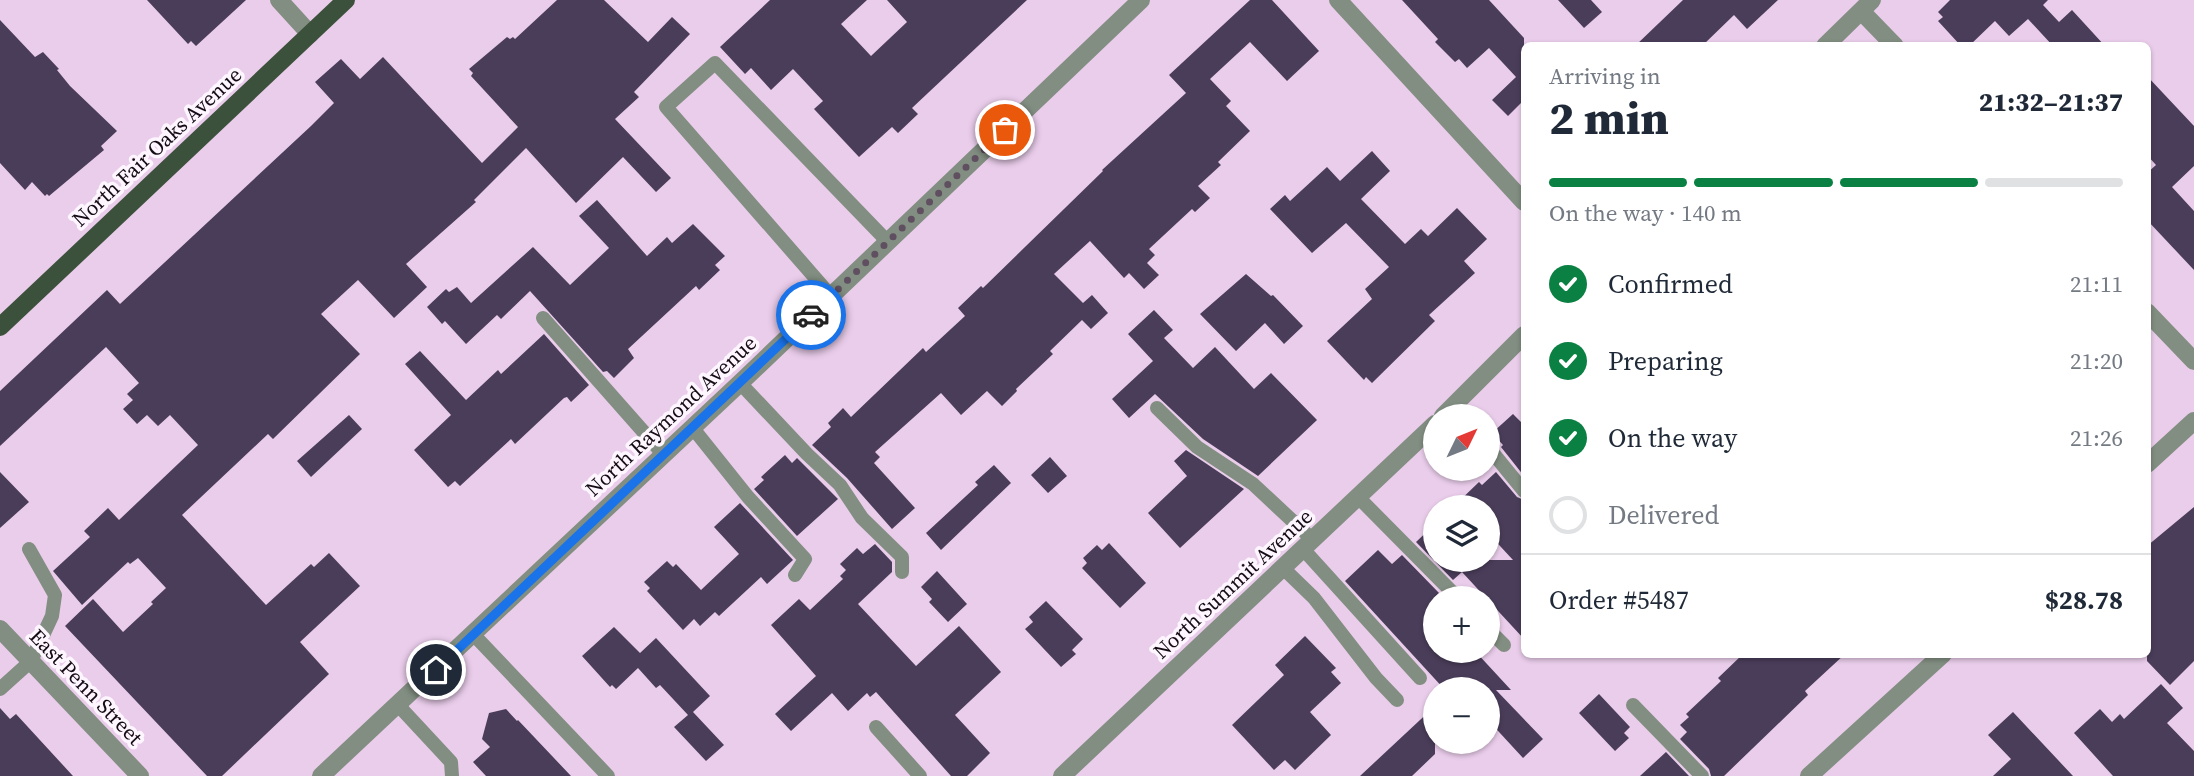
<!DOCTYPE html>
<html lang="en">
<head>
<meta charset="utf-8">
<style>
	:root { --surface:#fff; --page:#f6f6f7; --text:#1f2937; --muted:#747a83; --line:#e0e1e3; --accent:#0b8043 }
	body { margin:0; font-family:"Source Serif 4",serif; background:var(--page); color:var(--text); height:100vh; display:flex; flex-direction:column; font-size:26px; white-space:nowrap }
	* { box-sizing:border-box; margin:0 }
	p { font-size:23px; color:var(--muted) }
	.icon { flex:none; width:38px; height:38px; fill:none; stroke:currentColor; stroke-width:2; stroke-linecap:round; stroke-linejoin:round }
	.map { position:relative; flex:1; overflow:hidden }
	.side { position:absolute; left:1521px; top:42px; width:630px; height:616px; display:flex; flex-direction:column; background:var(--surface); border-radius:10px; box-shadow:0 2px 5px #0004 }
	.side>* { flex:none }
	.needle { width:46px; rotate:47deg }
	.fabs { position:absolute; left:1423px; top:404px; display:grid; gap:14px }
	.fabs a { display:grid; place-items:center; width:77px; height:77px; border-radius:50%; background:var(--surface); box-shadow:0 2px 5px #0004; font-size:35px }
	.pin { position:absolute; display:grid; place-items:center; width:60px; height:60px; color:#fff; margin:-30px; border:4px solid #fff; border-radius:50%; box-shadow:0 2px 7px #0007 }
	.courier { position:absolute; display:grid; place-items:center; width:70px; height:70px; margin:-35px; border:5px solid #1a73e8; border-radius:50%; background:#fff; color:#222; box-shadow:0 2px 9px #0007 }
	.overview em { font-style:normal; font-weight:800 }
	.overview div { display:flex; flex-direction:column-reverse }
	.overview { display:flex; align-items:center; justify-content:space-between; height:119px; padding:0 28px }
	h1 { font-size:46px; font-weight:800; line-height:52px }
	.bar { display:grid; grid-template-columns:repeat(4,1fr); gap:10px 7px; align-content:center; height:84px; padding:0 28px }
	.bar i { height:9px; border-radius:5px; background:var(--line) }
	.bar .selected { background:var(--accent) }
	.bar p { grid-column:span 4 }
	.line { display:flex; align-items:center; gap:18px; padding:0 28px; border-top:2px solid var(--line) }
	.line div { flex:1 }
	ol { padding:0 28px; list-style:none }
	li { display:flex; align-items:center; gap:21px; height:77px }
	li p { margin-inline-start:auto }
	li .icon { padding:7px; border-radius:50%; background:var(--accent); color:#fff; stroke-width:4 }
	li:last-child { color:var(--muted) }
	li i { width:38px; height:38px; border:4px solid var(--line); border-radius:50% }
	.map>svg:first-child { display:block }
	.building { fill:#4a3d5a }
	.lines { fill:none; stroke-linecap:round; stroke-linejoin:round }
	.service { stroke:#828e81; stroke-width:14 }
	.minor { stroke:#828e81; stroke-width:18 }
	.tertiary { stroke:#828e81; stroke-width:18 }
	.primary { stroke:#3c513c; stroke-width:18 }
	.done { stroke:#5f4f60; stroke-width:7; stroke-dasharray:0 12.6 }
	.route { stroke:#1a73e8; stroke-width:9 }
	.labels { text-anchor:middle; stroke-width:7; stroke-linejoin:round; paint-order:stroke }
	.street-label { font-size:21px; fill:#140b15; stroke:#fef6ff }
</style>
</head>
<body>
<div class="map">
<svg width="2194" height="776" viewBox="0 0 2194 776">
	<rect width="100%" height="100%" fill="#eacdeb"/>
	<path class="building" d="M147,0H246L196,46L191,41L188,44Z
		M557,0H604L648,42L672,17L690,34L634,92L639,97L615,119L671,178L656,192L623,157L576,203L526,148L474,200L476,202L406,264L427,287L394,318L358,280L321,314L360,354L273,439L268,434L182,515L266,605L311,564L314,567L329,553L360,586L300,642L329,674L222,776H207L65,626L93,599L123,632L153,604L151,602L166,588L138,558L130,564L128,562L82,605L53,571L90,537L84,531L108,508L119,520L198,445L170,415L158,426L147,415L137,424L123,409L133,400L127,394L139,383L106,347L0,446V391L107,290L120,304L311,126L334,103L315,82L341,59L360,79L383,57L482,163L518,127L471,76L473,73L469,69L507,37L510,39L513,37L515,39Z
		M770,0H867L841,24L871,56L907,22L887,0H1027L912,108L918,114L898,133L892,127L859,157L814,109L823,101L793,69L771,90L751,68L745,74L720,47Z
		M1250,0H1272L1319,51L1287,81L1250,42L1210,79L1231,101L1226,106L1250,131L1218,162L1221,165L1198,186L1210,198L1195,212L1192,209L1149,249L1155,255L1147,263L1159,275L1144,289L1129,273L1124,278L1090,241L1054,274L1083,303L1092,295L1108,313L1091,329L1082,320L1050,351L1053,354L1016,389L1017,391L1002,406L987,391L961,415L941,393L875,452L880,457L874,463L915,508L892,529L847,478L812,445L831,427L828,423L843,408L851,417L923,348L926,352L965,316L958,308L981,286L983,288L1103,171L1102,170L1186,93L1169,75Z
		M1402,0H1489L1524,38V100L1508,116L1492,100L1516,77L1489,48L1467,68L1459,59L1455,62L1435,42L1438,39Z
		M1558,0H1591L1602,12L1584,28Z
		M1683,0H1778L1747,29L1734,15L1702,46H1635Z
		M1950,0H2048L2043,5L2059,22L2072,10L2105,46H2053L2028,19L2009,36L1995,21L1969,46H1961L1938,21L1943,17L1938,12Z
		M0,20L35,57L43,52L59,69L57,70L70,86L117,131L101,146L104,150L49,196L47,194L45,196L32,182L25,190L0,163Z
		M2147,76L2194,126V166L2172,187L2194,211V270L2147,220V173L2156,165L2147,155Z
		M1372,151L1390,171L1361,199L1405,244L1421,229L1428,236L1457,208L1487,239L1464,261L1475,273L1429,315L1435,321L1372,383L1366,377L1364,380L1327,341L1372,299L1365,289L1389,267L1346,223L1312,253L1270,209L1285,195L1290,201L1327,167L1340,181Z
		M597,200L647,256L667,237L672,243L693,224L725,256L715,265L720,270L699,290L696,286L628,349L634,358L614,378L607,371L603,372L530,291L501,319L497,315L466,344L445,321L442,324L427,307L446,289L449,292L457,287L471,303L533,247L570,285L609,248L579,216Z
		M1246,274L1271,296L1273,295L1303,326L1284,344L1265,323L1236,351L1200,314Z
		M1154,310L1173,330L1164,338L1193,368L1215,347L1254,389L1271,373L1317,420L1258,476L1203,439L1155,394L1129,418L1112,399L1153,361L1128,334Z
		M544,334L589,385L571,402L567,397L564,398L515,444L511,439L460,486L455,481L448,487L414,450L451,415L405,364L420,351L466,400L498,370L501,374Z
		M1513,414L1524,425V476L1501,447L1503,445L1492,433Z
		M349,415L362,429L311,477L297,461Z
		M1186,450L1244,489L1180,548L1148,513L1187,476L1174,461Z
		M785,455L792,463L797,458L838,499L797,536L754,489L764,480L761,477Z
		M1050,457L1067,476L1048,493L1031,475Z
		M994,465L1011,483L941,550L926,533L978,485L975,482Z
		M0,472L29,502L0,528Z
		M1496,472L1517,497L1524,500V639L1462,572L1453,580L1416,542L1435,524V560H1513L1488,533V508H1452L1479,482L1482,485Z
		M740,503L793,560L767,584L761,577L719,616L715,612L700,626L694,619L683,630L647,591L650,588L644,582L667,561L673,567L676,564L701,590L739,554L714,527Z
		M2194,507V661L2170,685L2147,661V546Z
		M1109,543L1146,583L1120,608L1082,568L1087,563L1083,558L1097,545L1102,550Z
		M875,544L892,562V572L858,604L916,666L959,626L1001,672L955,715L990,753L967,776H951L876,692L870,697L867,693L848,711L832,693L791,731L775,714L816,676L771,625L799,599L810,610L843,579L840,576L846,570L840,564L857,548L863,554Z
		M1378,550L1392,564L1402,555L1439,593L1435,597V651H1475L1511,690H1496L1543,739L1523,758L1488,720V690H1445L1345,581Z
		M937,571L967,604L948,622L929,602L932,599L921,587Z
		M1046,601L1083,639L1072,650L1076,654L1061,667L1025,629L1033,622L1029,617Z
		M614,627L640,653L656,638L710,696L693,712L724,745L706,761L674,727L688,715L660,685L656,688L638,668L616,689L612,685L610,687L582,656Z
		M1305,636L1336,668L1331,672L1341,683L1310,712L1331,735L1295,770L1285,760L1274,770L1232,725L1284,675L1275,665Z
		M1743,654H1845L1805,691L1808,695L1724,776H1711L1709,769L1680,739L1687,732L1680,725L1689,717L1686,714L1721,681L1718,678Z
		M2161,684L2183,708L2167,723L2194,751V776H2113L2074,733L2100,709L2112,722L2120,714L2124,719Z
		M1599,694L1630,727L1624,733L1629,738L1615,751L1579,713Z
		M1435,706V754L1412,776H1360Z
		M0,708L10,719L16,714L73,776H0Z
		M506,709L517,721L518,720L571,776H486L473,762L490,747L482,739L489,713Z
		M2013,712L2073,776H1993L2011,759L1988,735Z
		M1666,752L1689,776H1640Z"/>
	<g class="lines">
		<path class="service" d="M831,296L666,107L715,63L888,242
			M543,318L664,455
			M740,383L807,454L840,485L862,518L902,557V572
			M1456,405L1464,416
			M1157,408L1197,447L1253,484L1313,540
			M692,427L748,497L805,559L795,575
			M1488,447L1524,491
			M1358,497L1458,598
			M1303,549L1420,678
			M1283,568L1314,598L1376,678L1397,700
			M1488,629L1504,645
			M473,634L608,776
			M0,689L31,661L52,616L55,595L29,549
			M398,705L451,762L452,776
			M1633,705L1702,776
			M876,727L920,776"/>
		<path class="minor" d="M279,0L310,34
			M1338,0L1524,202
			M1861,11L1895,46
			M1825,46L1872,0
			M2147,312L2194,361
			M1443,416L1524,335
			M0,629L140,776
			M1062,776L1435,424"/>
		<path class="tertiary" d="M2147,464L2194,421
			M321,776L740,383L1141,0
			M1809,776L1943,654"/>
		<path class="primary" d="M0,327L346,0"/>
	</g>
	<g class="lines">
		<path class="done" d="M811,315L1005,130"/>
		<path class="route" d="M436,670L811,315"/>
	</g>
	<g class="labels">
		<g class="street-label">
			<text transform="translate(157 147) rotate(-43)" y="7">North Fair Oaks Avenue</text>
			<text transform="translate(671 416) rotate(-43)" y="7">North Raymond Avenue</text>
			<text transform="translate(1233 584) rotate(-43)" y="7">North Summit Avenue</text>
			<text transform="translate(86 687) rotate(46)" y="7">East Penn Street</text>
		</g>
	</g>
</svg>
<div class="fabs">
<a><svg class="needle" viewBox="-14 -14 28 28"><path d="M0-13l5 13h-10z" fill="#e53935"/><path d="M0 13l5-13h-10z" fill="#747a83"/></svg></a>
<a><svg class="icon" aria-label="layers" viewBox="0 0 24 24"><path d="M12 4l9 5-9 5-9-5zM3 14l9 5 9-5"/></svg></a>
<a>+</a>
<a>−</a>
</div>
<div class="pin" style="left:1005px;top:130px;background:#ea580c"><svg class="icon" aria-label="bag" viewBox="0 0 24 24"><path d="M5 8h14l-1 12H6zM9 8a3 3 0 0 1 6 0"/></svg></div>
<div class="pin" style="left:436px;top:670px;background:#1f2937"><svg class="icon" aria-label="home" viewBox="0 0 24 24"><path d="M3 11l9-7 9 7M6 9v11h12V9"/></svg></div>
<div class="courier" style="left:811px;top:315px"><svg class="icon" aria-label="car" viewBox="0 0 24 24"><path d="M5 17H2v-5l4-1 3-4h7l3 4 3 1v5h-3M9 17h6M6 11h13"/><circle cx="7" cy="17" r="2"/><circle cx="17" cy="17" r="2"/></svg></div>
<section class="side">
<div class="overview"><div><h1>2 min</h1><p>Arriving in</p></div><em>21:32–21:37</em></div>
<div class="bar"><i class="selected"></i><i class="selected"></i><i class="selected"></i><i></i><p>On the way · 140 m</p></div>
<ol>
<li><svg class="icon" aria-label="check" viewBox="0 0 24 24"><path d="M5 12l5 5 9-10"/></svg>Confirmed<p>21:11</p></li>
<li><svg class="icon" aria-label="check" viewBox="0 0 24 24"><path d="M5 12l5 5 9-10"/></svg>Preparing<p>21:20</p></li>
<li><svg class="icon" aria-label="check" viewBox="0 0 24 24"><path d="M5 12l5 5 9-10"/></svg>On the way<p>21:26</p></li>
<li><i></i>Delivered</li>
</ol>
<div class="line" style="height:91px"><div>Order #5487</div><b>$28.78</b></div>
</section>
</div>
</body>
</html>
